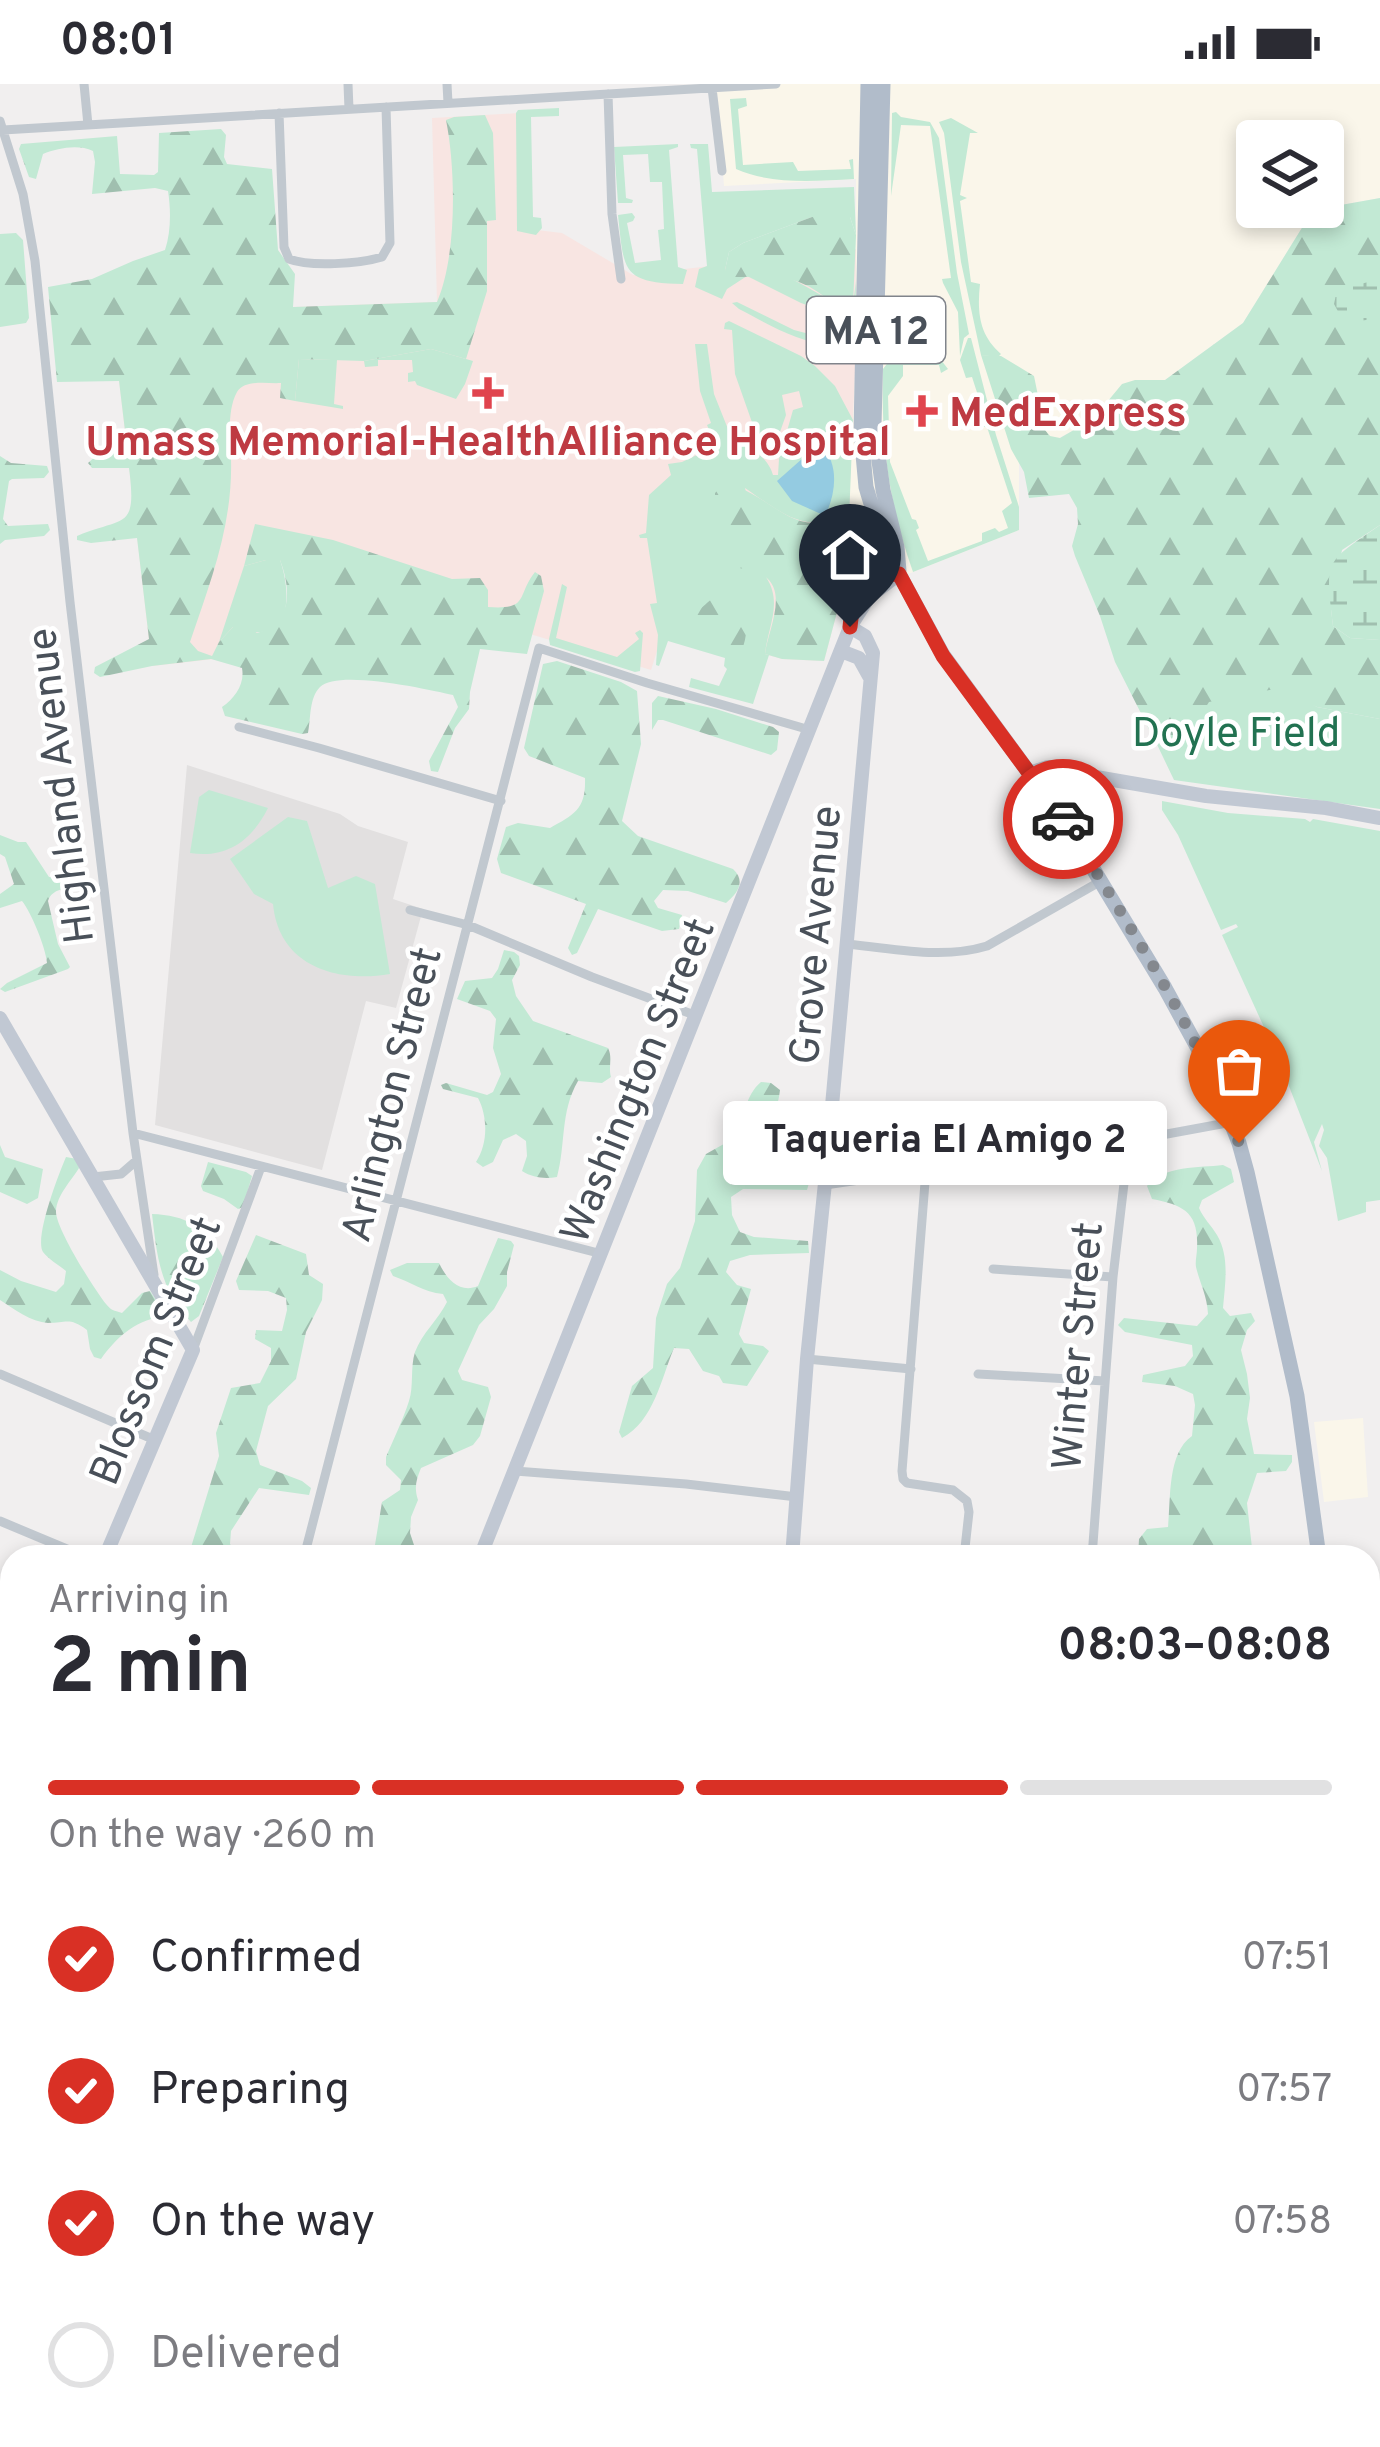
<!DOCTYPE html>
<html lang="en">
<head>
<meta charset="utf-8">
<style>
	:root { --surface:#fff; --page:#f2f2f3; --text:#2b2b33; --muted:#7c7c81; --line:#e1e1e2; --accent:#d93025 }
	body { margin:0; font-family:Overpass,sans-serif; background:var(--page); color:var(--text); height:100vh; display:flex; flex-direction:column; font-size:45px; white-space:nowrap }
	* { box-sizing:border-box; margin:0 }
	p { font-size:39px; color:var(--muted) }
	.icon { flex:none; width:66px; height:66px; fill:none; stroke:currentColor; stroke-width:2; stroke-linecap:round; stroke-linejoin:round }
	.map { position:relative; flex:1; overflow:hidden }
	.sheet { position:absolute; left:0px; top:1461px; width:1380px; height:903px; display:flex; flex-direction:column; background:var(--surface); border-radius:36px 36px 0 0; box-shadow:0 6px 18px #0003 }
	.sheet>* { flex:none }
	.buttons { position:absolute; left:1236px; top:36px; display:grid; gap:24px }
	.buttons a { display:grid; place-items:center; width:108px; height:108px; border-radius:12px; background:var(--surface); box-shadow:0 6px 18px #0003; font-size:60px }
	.pin { position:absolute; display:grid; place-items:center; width:102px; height:102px; color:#fff; margin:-123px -51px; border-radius:50% 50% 50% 0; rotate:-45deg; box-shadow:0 0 12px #0007 }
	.pin .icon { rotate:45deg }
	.courier { position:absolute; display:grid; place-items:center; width:120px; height:120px; margin:-60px; border:9px solid #d93025; border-radius:50%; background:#fff; color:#222; box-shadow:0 3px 15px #0007 }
	.bubble { position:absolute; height:84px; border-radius:12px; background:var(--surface); box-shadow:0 6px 18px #0003; font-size:39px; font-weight:700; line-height:84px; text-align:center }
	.overview em { font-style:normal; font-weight:700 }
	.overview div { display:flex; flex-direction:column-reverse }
	.overview { display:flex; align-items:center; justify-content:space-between; height:204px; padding:0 48px }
	h1 { font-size:78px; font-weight:700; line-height:90px }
	.bar { display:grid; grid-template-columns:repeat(4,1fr); gap:18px 12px; align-content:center; height:144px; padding:0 48px }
	.bar i { height:15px; border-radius:9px; background:var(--line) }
	.bar .on { background:var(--accent) }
	.bar p { grid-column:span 4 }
	ol { padding:0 48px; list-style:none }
	li { display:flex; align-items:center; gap:36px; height:132px }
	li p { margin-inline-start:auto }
	li .icon { padding:12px; border-radius:50%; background:var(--accent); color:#fff; stroke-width:4 }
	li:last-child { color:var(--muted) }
	li i { width:66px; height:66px; border:6px solid var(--line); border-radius:50% }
	.status { display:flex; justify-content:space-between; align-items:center; height:84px; padding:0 60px; background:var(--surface); direction:ltr }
	.status svg { height:33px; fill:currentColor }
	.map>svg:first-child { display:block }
	.commercial { fill:#faf6ea; fill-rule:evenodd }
	.education { fill:#e2e0e0 }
	.medical { fill:#f8e5e2 }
	.green { fill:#c2e9d4 }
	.forest { fill:url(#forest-firs) }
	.wetland { fill:url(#wetland-marsh) }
	.water { fill:#94cbe1 }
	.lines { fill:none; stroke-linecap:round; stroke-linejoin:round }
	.street { stroke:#c1c8cf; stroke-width:9 }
	.secondary { stroke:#c1c8d3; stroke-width:14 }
	.primary { stroke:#b1bcca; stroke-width:15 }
	.done { stroke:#84888e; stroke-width:12; stroke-dasharray:0 21.6 }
	.route { stroke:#d93025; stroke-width:15 }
	.health-dot { fill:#e0444e; stroke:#fff; stroke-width:4.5 }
	.labels { text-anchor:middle; stroke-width:9; stroke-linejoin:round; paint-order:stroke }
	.shield { fill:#fff; stroke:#80848b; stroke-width:3 }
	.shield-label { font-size:39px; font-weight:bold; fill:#495059 }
	.health-label { font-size:42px; font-weight:bold; fill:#be3a42; stroke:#fff; text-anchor:start }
	.park-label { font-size:42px; fill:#227251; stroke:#fff }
	.street-label { font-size:42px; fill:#495059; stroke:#fff }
</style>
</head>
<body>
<div class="status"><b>08:01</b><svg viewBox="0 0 49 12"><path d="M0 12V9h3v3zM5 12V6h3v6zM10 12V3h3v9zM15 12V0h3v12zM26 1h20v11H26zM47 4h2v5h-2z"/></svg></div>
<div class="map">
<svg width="1380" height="2363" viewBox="0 0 1380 2363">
	<defs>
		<pattern id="forest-firs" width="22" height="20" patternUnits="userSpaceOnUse" patternTransform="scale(3)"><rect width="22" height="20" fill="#c2e9d4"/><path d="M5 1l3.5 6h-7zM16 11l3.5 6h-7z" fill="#a0bfaf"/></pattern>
		<pattern id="wetland-marsh" width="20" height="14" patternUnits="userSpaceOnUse" patternTransform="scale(3)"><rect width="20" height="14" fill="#c2e9d4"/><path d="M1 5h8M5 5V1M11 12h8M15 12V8" fill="none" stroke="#a0bfaf"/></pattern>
	</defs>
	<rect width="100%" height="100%" fill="#f1efef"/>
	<path class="commercial" d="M716,0H1380V114L1313,126L1243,239L1165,296L1019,376V446L840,517L847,467L855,287L856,95L724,102ZM1257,57H1323V123H1257Z
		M1363,1334L1368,1413L1324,1418L1314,1338Z"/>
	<path class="education" d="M187,681L340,730L358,742L408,758L393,815L423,825L396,924L366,917L322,1086L155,1041Z"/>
	<path class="medical" d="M519,29L520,144L562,149L633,191L856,165L855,287L847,467L840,517L824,577L782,575L665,541L651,586L281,476L250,571L152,582L119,296L293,223L437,218L432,34Z"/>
	<path class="green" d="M746,14L747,22L738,25L743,81L793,78L798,87L851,85L849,76L853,75L854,95C816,97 772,101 736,85L730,15Z
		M559,24V32L531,33L533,133L541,134L542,144L536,151L517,147L516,29L518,26Z
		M896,28L901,33L930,38L939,54L957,189L969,250L964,254L960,272L958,228L943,199L942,195L951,194L930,42L901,41L891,112L892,29Z
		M951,34L978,49H970L960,111L967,114L960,117L971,198L980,200C977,228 979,251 1001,270L998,273L981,271L961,178L944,49L939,38Z
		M678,60V63L669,66L678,183L687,186L683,200C621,199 624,186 618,131L632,129L635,133L633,137L627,139L635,179L661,176L658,146L664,145L662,98H650L648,70L623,71L626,114L633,116L632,119H618L614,63Z
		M690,60H708L712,108L854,103L856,151L850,133H812L743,159L729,168L725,186C745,194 753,188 772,190C793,192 808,205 825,213C834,217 844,219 853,221L856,197L855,255C819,272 772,242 739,225L732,219L737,218L794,246L817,252L821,226L801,219L747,192L727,205L722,215L695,203L699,185L707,182L697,65L691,64Z
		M729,237L801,272L815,282L835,302L853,336L849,435C801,447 784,431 745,404L766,493C783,519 768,542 765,570L769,571L753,620L689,603L691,594L719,602L727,585L724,582L725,574L668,557L659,582L656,581L658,551L650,520L657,519L647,454H640L639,451L646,449L649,411L671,391L668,380L682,378L716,362L707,341L711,339L700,307L695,260H707L714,310L732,355L743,353C753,368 768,373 773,391H778L779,375L793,326L803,323L799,307L782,311L786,331L775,362L768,366L753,358L749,350L754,344L735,290L732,246L724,245L725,239Z
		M968,254H971L996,351L1019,423V446L913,488C888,417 881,359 883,285L890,276H941L948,285L941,289L939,281H903V292L888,312L890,378L912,435L916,436L919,444L916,446L928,477L982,457V449L995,444L999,448L1008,444L1002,427L1012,419L987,343H977L975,335L984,330L972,293L966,294L960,276Z
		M431,265L473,277L465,300L456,315L417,301L415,297L408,298V289L413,288L412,276H378V282L365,283L364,277Z
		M299,275L337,276L334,320L343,322V325L295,317Z
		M266,476H280C289,501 295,552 253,548C246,548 240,545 233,543L219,558L244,482Z
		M562,500L567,503L556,554L617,573L639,555L635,549L640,546L643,549L640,587L635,588L550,561L549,555Z
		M1185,546L1317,623L1380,635V725L1174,696L1141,627Z
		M209,706L268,724C252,756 227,775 190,769L199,713Z
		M1162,717L1228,729L1305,735L1310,738L1313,735L1380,747V1116L1366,1118V1128L1338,1137L1327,1074L1319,1062L1324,1046L1322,1040L1314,1058L1322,1087L1278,974L1222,851L1238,843L1236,840L1221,846L1178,751L1162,726Z
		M288,733L307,737L328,804L356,792L375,800L390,890C338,899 279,883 273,820L254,810L230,775Z"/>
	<path class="forest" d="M485,31L493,49L496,136L487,137V207L466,275L431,265L364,277L299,275L295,317L280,314L281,299C267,300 245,295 237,308C227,326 230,354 231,374C233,441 211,496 190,558L198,567L212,572L219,558L233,543H249L257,549C293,539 291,505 280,476H266L244,482L255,440L333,456L452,495L480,494L488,506V523C530,526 516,512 535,488L541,492L544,507L527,570L480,565L470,608L469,625L455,644L438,688L431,687L429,677L458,623L453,611C427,605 337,585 320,603C309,614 311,634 308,649L302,650L225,632L222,623C235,614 245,600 242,584L211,575L152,582L100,593L94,589L95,583L149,555L137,454L91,459L77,456V452C125,432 137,447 129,384H92L88,379L98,370L124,362L126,355L119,297L57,298L48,203L92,195L133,177L165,166C171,148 171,126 168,107L155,104L92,110L95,78L93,67C78,60 58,64 43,70L36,95L29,93L19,65L21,60L117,52L120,90L154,91L158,88L159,49L221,45L226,51L224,73L227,80L272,85L278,166L295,190L293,223L437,218C457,172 456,86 446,36L454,33Z
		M1380,114V441L1342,466L1331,525L1333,542L1350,554L1380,556V635L1317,623L1275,605L1209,618L1183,658L1155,657L1115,578L1100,532L1075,472L1072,462L1078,440L1077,424L1069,410L1029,414L1024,388L1011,365L981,271L1001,272L1034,292L1045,346L1050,352L1060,354L1093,335L1122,300L1135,296H1165L1243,239L1313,126Z
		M812,133H850L856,151L853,221L836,224C802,187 772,193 727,193L725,186L729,168L743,159Z
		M16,149L23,156L29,234L26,239L0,243V150Z
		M0,372L11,379L47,382L49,388L44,394L12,395L9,397L3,435L8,442L48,440L50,446L44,452L5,456L0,460Z
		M725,399C778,413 785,453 849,435L840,517L824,577L782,575L765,570C767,549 789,508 764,492C754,486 736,484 725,480L718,466L715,446V409Z
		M726,508C747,520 751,546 741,568L733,569L717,560L683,551L685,537C700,528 710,512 726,508Z
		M557,577L621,598L637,607L641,660L622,737L638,752L733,785C746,797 738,809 726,819L688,807L663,806L654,817L658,824L682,831L679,845L662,847L598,825L577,869L572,871L568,864L586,820L501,789L497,775L506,743L518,739L550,744C575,730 586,725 585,694L529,672L524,664L543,580Z
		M658,612L716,625L773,643L779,648L777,666L771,671L663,636H658L652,646V619Z
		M0,751L18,758H26L49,793L91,795L93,798L88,804C74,805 53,801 48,817L58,860L70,883L68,885L5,908L0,905L7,899L47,879C46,864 31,828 22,817L0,824V810L14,800L5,773L0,770Z
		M504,866L514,868L519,872L520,881L512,896L516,912L533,937L608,964C613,974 608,983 611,993L602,999L578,997C560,1028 566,1060 557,1093C545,1095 533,1094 522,1087L527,1072L526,1057L516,1050L503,1056L493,1078L483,1083L476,1078C488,1060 488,1033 478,1014L443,1005L441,1001L446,999L487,1011L493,1008L501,990L493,964L496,935L490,927L457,915L465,897L492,894L498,885Z
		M761,998L771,999L780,1006C775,1049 750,1049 782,1093H798L809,1099L807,1106L743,1105L731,1113L732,1131L740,1148L754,1153L808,1157L809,1169L750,1171L730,1177L726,1188L737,1201L751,1205L739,1250L744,1259L763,1262L769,1267L747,1302L723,1299L719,1292L703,1287L689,1265L674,1264C661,1295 654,1337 622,1354L619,1348L632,1302L653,1284L656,1234L667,1200L680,1184L695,1137L697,1086L706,1070L738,1052C743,1034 746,1010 761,998Z
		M0,1061L5,1073L43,1085L38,1114L27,1120L0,1108Z
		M66,1073L77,1075L79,1084C71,1097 57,1111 56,1127C55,1143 94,1205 106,1220C112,1227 113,1226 122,1229L142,1209L150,1207L164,1228L161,1233C134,1237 116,1254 101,1275L94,1273L90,1265L87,1246C69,1233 67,1239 48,1239C31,1238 14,1225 0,1216V1186L21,1197L56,1208L64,1200L66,1187C59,1181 48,1175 43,1168C34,1154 59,1089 66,1073Z
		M208,1078L246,1088L252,1092L243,1123L238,1125L224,1115L203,1107L201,1102Z
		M1223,1081L1231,1085L1234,1098L1202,1116L1199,1124C1204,1135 1211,1141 1217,1151C1230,1173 1225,1200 1223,1224L1230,1232L1251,1229L1255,1237L1247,1246L1241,1266L1247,1290L1250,1314L1247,1335L1254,1370L1292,1371V1378L1286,1387L1257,1389L1247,1419L1253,1473H1231L1222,1461L1214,1467L1212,1473H1138L1139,1455L1147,1445L1168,1443C1171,1415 1167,1369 1192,1352L1195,1321L1193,1310L1175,1302L1142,1298L1143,1291L1185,1282L1193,1272L1192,1261L1125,1248L1118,1241L1124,1234L1197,1242L1208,1230C1207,1211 1200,1200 1196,1183C1195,1177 1197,1171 1197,1164C1199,1128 1183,1121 1152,1115L1147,1102C1164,1081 1199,1084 1223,1081Z
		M152,1130C185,1131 207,1143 223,1173L199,1232L191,1238C160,1205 157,1173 152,1130Z
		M256,1151L306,1170L309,1191L323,1200L322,1216L306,1248L296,1295L268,1322L256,1367L260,1381L302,1397L311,1404L309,1411L259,1404L231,1447L230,1460L241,1473H188L219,1372L216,1349L231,1304L260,1299L271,1277V1264L255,1255L256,1246L282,1247L287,1226L286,1214L268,1207L239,1206L236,1197Z
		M498,1154L511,1157L514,1161L507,1188V1202L494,1225L479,1241L458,1287L462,1296L488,1303L491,1313L480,1352L473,1361L421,1384C416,1396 414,1404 418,1416L411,1433L410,1449L418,1473H373L382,1418L400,1406L401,1396L386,1381V1373C394,1354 403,1336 409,1317C414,1302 410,1284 415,1268C422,1249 438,1236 447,1218L443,1210C423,1208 411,1198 393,1192L390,1186L407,1179H439C446,1194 459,1210 478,1202Z
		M1380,2012V2336L1374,2363H1357L1359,2352H1368V2031Z"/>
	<path class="wetland" d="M1380,195V234L1352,238L1341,233L1334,220L1337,206Z
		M1380,441V556L1350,554L1333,542C1325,474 1324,480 1380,441Z"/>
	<path class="water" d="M820,359C838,378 837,404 827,428L821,430L792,417L777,397Z"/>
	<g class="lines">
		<path class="street" d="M84,0L88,41
			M348,0L349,25
			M447,0L448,19
			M712,4L722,87
			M608,10L612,130L621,195
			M279,29L284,163L289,175C310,183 359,180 382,173L390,159L386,23
			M0,37L23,110L35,177L70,518L133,1049L154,1191
			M3,46L776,0
			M239,643L319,664L501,717
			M410,826L468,841L592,893L697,932
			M846,860C893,864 941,876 987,862L1101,797
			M133,1049L602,1170
			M926,1086L902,1387L903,1395L907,1399L953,1406L967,1417L969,1428L964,1473
			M93,1093L121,1090L136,1077
			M825,1101L1129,1057L1232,1038
			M993,1185L1113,1193
			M193,1266L261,1083
			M807,1275L911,1285
			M0,1290L155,1356
			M978,1290L1105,1297
			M515,1387L686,1400L797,1413
			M0,1437L86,1473
			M304,1473L539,564L647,599L810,646
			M1092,1473L1113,1193L1129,1057
			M0,1579L12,1584
			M0,1953L12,1931
			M1073,2352L1092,2363
			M448,2363L452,2352
			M529,2363L530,2359
			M655,2363L657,2352
			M777,2363L780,2352
			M1254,2363L1259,2352
			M1346,2363L1348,2352"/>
		<path class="secondary" d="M851,532C856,498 865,491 899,490
			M841,567L859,574L869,592
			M1029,689L1048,683L1085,689
			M1044,709L1069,696L1096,693L1206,712L1326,724L1380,734
			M0,934L193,1266L105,1473
			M480,1473L850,543L869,513L899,490
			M792,1473L807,1275L825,1099L873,569L865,552L850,543
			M0,1709L12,1684
			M0,1991L12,1997
			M0,2242L12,2252
			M129,2352L143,2363
			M877,2352L900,2363
			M233,2363L240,2352"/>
		<path class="primary" d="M868,0L861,349L866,403L886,470L899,490L943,571L1063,735L1165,904L1213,992L1239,1059L1247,1088L1297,1312L1319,1473
			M883,0L874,341L883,406L897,463L899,487
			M1368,1739L1380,1749
			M1046,2363L1052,2352"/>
	</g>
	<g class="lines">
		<path class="done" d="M1063,735C1128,840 1197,944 1239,1059"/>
		<path class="route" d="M850,543C854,504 859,491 899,490L943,572L1063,735"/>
	</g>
	<g class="health-dot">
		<path d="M482 291h12v12h12v12h-12v12h-12v-12h-12v-12h12z"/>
		<path d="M916 309h12v12h12v12h-12v12h-12v-12h-12v-12h12z"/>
	</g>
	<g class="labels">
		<rect class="shield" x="807" y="213" width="138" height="66" rx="9"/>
		<g class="shield-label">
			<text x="876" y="260">MA 12</text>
		</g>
		<g class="health-label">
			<text x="949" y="342">MedExpress</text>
			<text x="488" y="371" text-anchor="middle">Umass Memorial-HealthAlliance Hospital</text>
		</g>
		<g class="park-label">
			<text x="1236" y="662">Doyle Field</text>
		</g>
		<g class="street-label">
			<text transform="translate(59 702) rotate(-97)" y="15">Highland Avenue</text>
			<text transform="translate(814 851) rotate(-85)" y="15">Grove Avenue</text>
			<text transform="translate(636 996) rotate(-68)" y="15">Washington Street</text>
			<text transform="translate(390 1010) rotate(-76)" y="15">Arlington Street</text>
			<text transform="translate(1076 1262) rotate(-85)" y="15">Winter Street</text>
			<text transform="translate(154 1266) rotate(-68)" y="15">Blossom Street</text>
		</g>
	</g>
</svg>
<div class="buttons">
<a><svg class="icon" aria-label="layers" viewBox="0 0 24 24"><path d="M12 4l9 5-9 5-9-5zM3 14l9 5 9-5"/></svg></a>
</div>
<div class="pin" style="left:1239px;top:1059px;background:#ea580c"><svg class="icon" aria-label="bag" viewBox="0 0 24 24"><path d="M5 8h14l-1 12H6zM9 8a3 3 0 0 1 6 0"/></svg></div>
<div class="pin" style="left:850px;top:543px;background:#1f2937"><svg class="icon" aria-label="home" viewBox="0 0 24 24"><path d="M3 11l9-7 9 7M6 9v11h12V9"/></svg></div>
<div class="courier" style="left:1063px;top:735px"><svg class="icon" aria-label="car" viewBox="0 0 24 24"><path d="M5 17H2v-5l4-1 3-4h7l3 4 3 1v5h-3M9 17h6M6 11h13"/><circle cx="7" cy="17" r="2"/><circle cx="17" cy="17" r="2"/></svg></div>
<div class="bubble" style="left:723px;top:1017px;width:444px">Taqueria El Amigo 2</div>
<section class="sheet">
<div class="overview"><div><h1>2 min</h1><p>Arriving in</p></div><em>08:03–08:08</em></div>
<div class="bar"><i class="on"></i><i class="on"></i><i class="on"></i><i></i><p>On the way · 260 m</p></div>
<ol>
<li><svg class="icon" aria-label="check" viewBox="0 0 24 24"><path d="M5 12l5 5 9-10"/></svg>Confirmed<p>07:51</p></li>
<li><svg class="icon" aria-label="check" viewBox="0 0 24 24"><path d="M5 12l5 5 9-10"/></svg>Preparing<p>07:57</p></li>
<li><svg class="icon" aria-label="check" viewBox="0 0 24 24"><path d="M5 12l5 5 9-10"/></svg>On the way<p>07:58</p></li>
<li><i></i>Delivered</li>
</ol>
</section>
</div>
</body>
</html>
